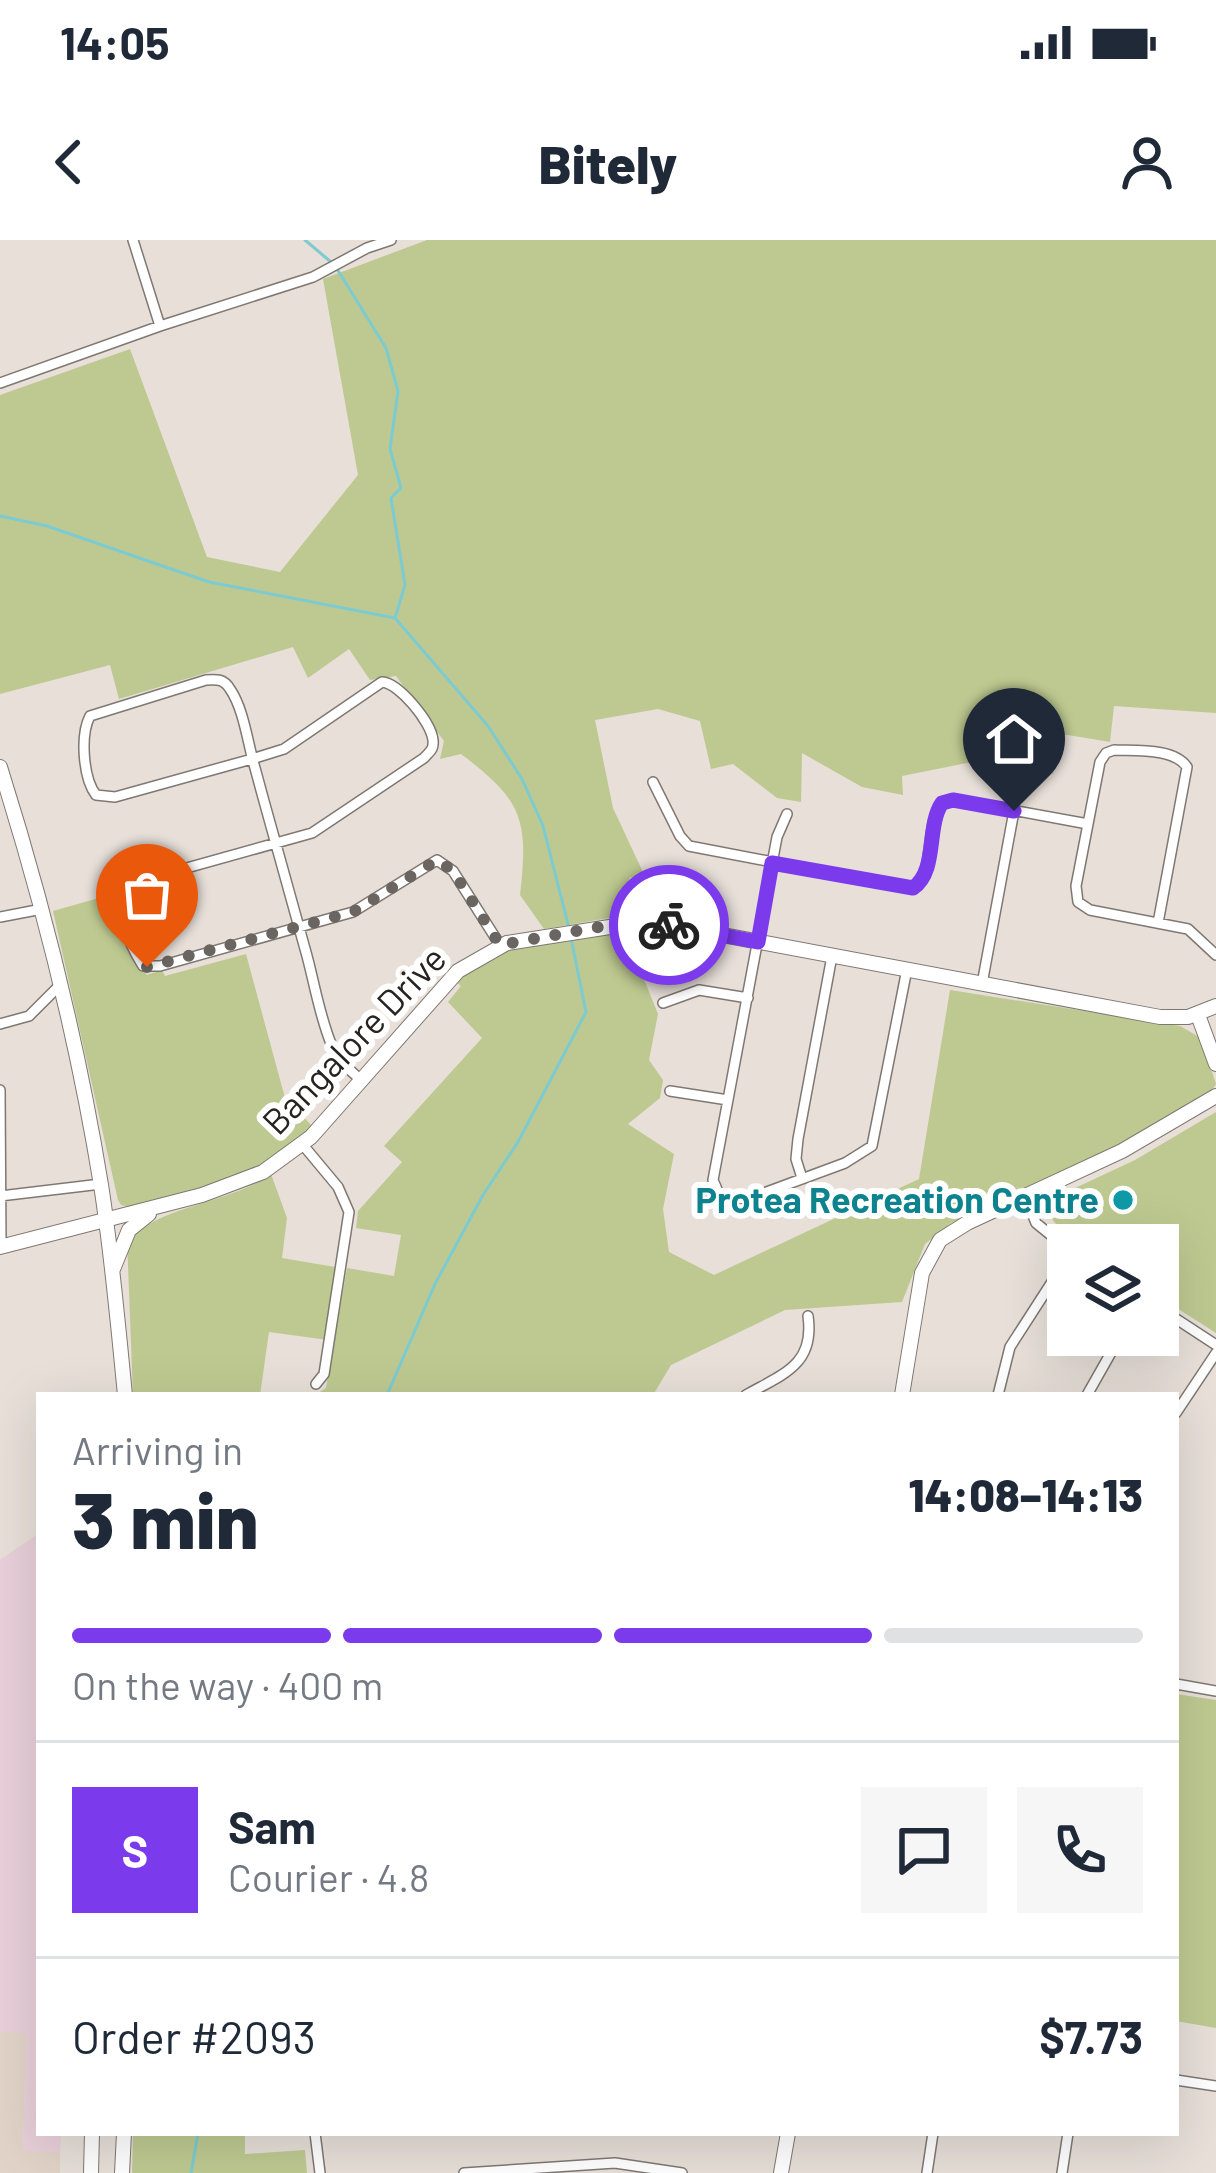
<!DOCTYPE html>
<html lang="en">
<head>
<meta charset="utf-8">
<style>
	:root { --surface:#fff; --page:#f6f6f7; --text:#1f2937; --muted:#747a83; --line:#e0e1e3; --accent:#7c3aed }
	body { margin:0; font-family:Barlow,sans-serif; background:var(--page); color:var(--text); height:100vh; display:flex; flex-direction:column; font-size:45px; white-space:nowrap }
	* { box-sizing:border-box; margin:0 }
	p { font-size:39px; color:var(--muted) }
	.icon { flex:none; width:66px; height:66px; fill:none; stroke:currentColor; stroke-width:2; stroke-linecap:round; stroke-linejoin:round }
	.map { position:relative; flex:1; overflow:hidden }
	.panel { position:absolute; left:36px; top:1152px; width:1143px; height:744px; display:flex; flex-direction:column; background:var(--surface); border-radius:0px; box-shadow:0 12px 48px #0002 }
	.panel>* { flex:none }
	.fabs { position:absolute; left:1047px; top:984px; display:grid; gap:24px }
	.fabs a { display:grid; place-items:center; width:132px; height:132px; border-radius:0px; background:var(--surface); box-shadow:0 12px 48px #0002; font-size:60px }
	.pin { position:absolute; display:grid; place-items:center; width:102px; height:102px; color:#fff; margin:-123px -51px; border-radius:50% 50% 50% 0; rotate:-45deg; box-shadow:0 0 12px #0007 }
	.pin .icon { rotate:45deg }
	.courier { position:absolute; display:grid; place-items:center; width:120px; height:120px; margin:-60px; border:9px solid #7c3aed; border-radius:50%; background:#fff; color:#222; box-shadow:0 3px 15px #0007 }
	.overview em { font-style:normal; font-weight:800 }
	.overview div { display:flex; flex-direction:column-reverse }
	.overview { display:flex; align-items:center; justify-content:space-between; height:204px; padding:0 36px }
	h1 { font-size:78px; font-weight:800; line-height:90px }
	.bar { display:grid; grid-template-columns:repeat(4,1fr); gap:18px 12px; align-content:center; height:144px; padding:0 36px }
	.bar i { height:15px; border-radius:9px; background:var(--line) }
	.bar .on { background:var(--accent) }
	.bar p { grid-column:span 4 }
	.line { display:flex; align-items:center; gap:30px; padding:0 36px; border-top:3px solid var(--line) }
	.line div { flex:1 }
	.round { display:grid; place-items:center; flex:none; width:126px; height:126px; border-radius:0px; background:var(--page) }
	.status { display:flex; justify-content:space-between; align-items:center; height:84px; padding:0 60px; background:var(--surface); direction:ltr }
	.status svg { height:33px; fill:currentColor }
	header { display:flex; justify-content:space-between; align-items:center; height:156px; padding:0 36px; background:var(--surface); font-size:54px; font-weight:800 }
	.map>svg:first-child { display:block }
	.built { fill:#e1d3c7 }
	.medical { fill:#e8cfd9 }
	.green { fill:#bec991 }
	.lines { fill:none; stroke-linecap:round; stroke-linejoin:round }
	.stream { stroke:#7ccbd0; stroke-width:3 }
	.street-casing { stroke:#7f7872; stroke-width:12 }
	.secondary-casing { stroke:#7f7872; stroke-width:16 }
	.street { stroke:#fff; stroke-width:9 }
	.secondary { stroke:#fff; stroke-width:14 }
	.done { stroke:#6a6560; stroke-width:12; stroke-dasharray:0 21.6 }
	.route { stroke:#7c3aed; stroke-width:15 }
	.culture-dot { fill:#0f9aa8; stroke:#fff; stroke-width:4.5 }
	.labels { text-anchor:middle; stroke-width:12; stroke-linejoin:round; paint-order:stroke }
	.street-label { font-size:36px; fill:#262320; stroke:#fff }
	.culture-label { font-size:36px; font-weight:bold; fill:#0d838f; stroke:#fff; text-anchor:end }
</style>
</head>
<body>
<div class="status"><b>14:05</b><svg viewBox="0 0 49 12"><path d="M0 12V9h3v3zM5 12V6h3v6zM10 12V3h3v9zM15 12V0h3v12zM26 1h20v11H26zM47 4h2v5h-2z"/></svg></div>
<header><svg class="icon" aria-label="back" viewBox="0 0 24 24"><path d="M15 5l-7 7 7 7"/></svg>Bitely<svg class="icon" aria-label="person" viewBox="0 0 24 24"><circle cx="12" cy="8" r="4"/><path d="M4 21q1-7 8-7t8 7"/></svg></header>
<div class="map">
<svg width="1216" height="1933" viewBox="0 0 1216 1933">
	<rect width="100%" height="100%" fill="#e7dfd8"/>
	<path class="built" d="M0,1791L26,1793L23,1910L60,1912V1933H0Z"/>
	<path class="medical" d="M39,1293V1893H61L60,1912L23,1911L26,1794L0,1791V1320Z"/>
	<path class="green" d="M427,0H1216V473L1114,466L1110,502L1062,494L1053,534L982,520L902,536L903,555L862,547L802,513L801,562L777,558L733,524L711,529L700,481L658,469L595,480L613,568L648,643L630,637L621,676L544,689L520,655C529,579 522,560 461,514L440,519L444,501L396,436L370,440L349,409L308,438L293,407L119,459L110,425L0,454V155L130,109L207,317L280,332L358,235L323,39Z
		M113,654L137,724L147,735L162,730L165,736L246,714L285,858L313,887L258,928L235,939L129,967L121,965L118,960L53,671Z
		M587,695H626L658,774L649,820L663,840L660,858L628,884L674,914L663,969L669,1012L714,1035L919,939L950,750L1180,786L1201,798L1216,844C1200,876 996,962 951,983L925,1004L902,1062L785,1070L671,1125L653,1155H315L326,1148L347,1028L394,1036L401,995L356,988L358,971L402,922L384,906L482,798L448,762L461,746L456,742L505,708Z
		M1216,872V1093L1158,1056V1005C1109,1005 1067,1016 1043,963L1135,920Z
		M271,934L287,978L282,1018L335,1027L328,1100L269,1092L260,1155H133L127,1000C167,963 226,965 271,934Z
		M1176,1454L1216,1460V1788L1176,1781Z
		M133,1893H245V1914L305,1910L307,1933H132Z"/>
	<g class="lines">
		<path class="stream" d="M305,0L331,22
			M337,29L386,108L398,151L390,209L401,248L391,258L405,345L395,378
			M0,276L47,286L209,342L395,378L488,486L522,539L543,586L569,688
			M387,1155L435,1044L483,955L518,902L586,772L571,698
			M191,1933L198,1893"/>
		<g class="street-casing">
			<path id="street" d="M133,0L160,86
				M0,143L160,86L313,37L367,8L391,0
				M653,542L680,596L689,606L909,648L917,646C936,623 923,582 945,561H963L1088,584
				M787,574L777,597L713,940L719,954L738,959L753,957L845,923L872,906L907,729
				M0,677L42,669
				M1158,683L1187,527C1174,508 1137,511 1114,510L1106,513L1100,522L1076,646L1078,662L1090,670L1188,689L1216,715
				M982,744L1014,571
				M663,763L699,750L748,758
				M0,784L29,776L60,745
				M362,841C350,830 338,821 332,806C320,778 315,746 307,716C290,654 272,591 255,528C248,505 244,469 230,449C224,439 217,439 206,440L90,476C80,495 83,538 96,555L115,557L252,519L284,509L382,442C399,443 431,482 433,500C434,510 430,511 424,518L312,593L133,643C108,657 130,706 143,726H160L353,672L437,620L453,631L500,705
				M0,850L1,1007
				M670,851L728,860
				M303,905L338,947L349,972L324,1134L316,1144
				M802,938L796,919L798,899L832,716
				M0,956L101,944
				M1025,956L1036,983L1068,1009
				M1158,1067L1216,1105
				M746,1155C783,1134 815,1125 808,1076
				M998,1155L1010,1107L1068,1017
				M1087,1155L1121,1095
				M1176,1173L1216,1113
				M1176,1444L1216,1451
				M1176,1840L1216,1846
				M315,1893L320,1933
				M464,1933L615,1923L682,1933
				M927,1933L933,1893
				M1062,1933L1068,1893"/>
		</g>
		<g class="secondary-casing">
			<path id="secondary" d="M0,527C43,663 78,804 101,945C112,1015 118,1085 125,1155
				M1198,775L1216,824
				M0,1007L202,955L263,932L311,897L458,731L507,703L648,681L1160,777H1188L1216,766
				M113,1029L129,990L149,974
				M902,1155L922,1033L940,1000L967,983L1122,911L1216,856
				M91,1933L92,1893
				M122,1933L124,1893
				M781,1933L788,1893"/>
		</g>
		<use href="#street" class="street"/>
		<use href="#secondary" class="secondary"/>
	</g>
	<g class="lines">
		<path class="done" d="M147,727L353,672L437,620L453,631L500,705L626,682L669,685"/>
		<path class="route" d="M669,685L758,702L772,623L913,648C938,631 926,586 942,563L953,560L1014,571"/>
	</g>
	<circle class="culture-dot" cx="1123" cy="960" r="12"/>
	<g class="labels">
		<g class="street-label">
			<text transform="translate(354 800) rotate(-46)" y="13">Bangalore Drive</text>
		</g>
		<g class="culture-label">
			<text x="1099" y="973">Protea Recreation Centre</text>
		</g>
	</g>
</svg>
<div class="fabs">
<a><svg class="icon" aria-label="layers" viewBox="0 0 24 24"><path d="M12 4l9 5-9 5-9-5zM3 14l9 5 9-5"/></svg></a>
</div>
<div class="pin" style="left:147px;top:727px;background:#ea580c"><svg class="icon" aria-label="bag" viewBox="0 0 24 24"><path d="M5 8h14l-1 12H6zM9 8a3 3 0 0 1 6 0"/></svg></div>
<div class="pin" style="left:1014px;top:571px;background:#1f2937"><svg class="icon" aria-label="home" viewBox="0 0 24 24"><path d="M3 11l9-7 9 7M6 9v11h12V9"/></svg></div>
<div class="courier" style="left:669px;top:685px"><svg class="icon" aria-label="bike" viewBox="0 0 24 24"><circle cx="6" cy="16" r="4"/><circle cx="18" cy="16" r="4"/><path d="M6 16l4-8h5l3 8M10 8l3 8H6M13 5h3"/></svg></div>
<section class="panel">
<div class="overview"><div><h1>3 min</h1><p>Arriving in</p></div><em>14:08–14:13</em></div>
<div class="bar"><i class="on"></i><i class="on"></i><i class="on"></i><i></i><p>On the way · 400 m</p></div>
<div class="line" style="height:216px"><b class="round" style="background:var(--accent);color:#fff">S</b><div><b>Sam</b><p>Courier · 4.8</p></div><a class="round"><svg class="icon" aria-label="chat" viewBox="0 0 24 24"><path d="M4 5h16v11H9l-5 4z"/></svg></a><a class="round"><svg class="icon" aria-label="phone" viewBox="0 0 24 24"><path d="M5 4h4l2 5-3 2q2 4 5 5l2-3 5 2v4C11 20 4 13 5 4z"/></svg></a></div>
<div class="line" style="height:156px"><div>Order #2093</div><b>$7.73</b></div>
</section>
</div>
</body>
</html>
